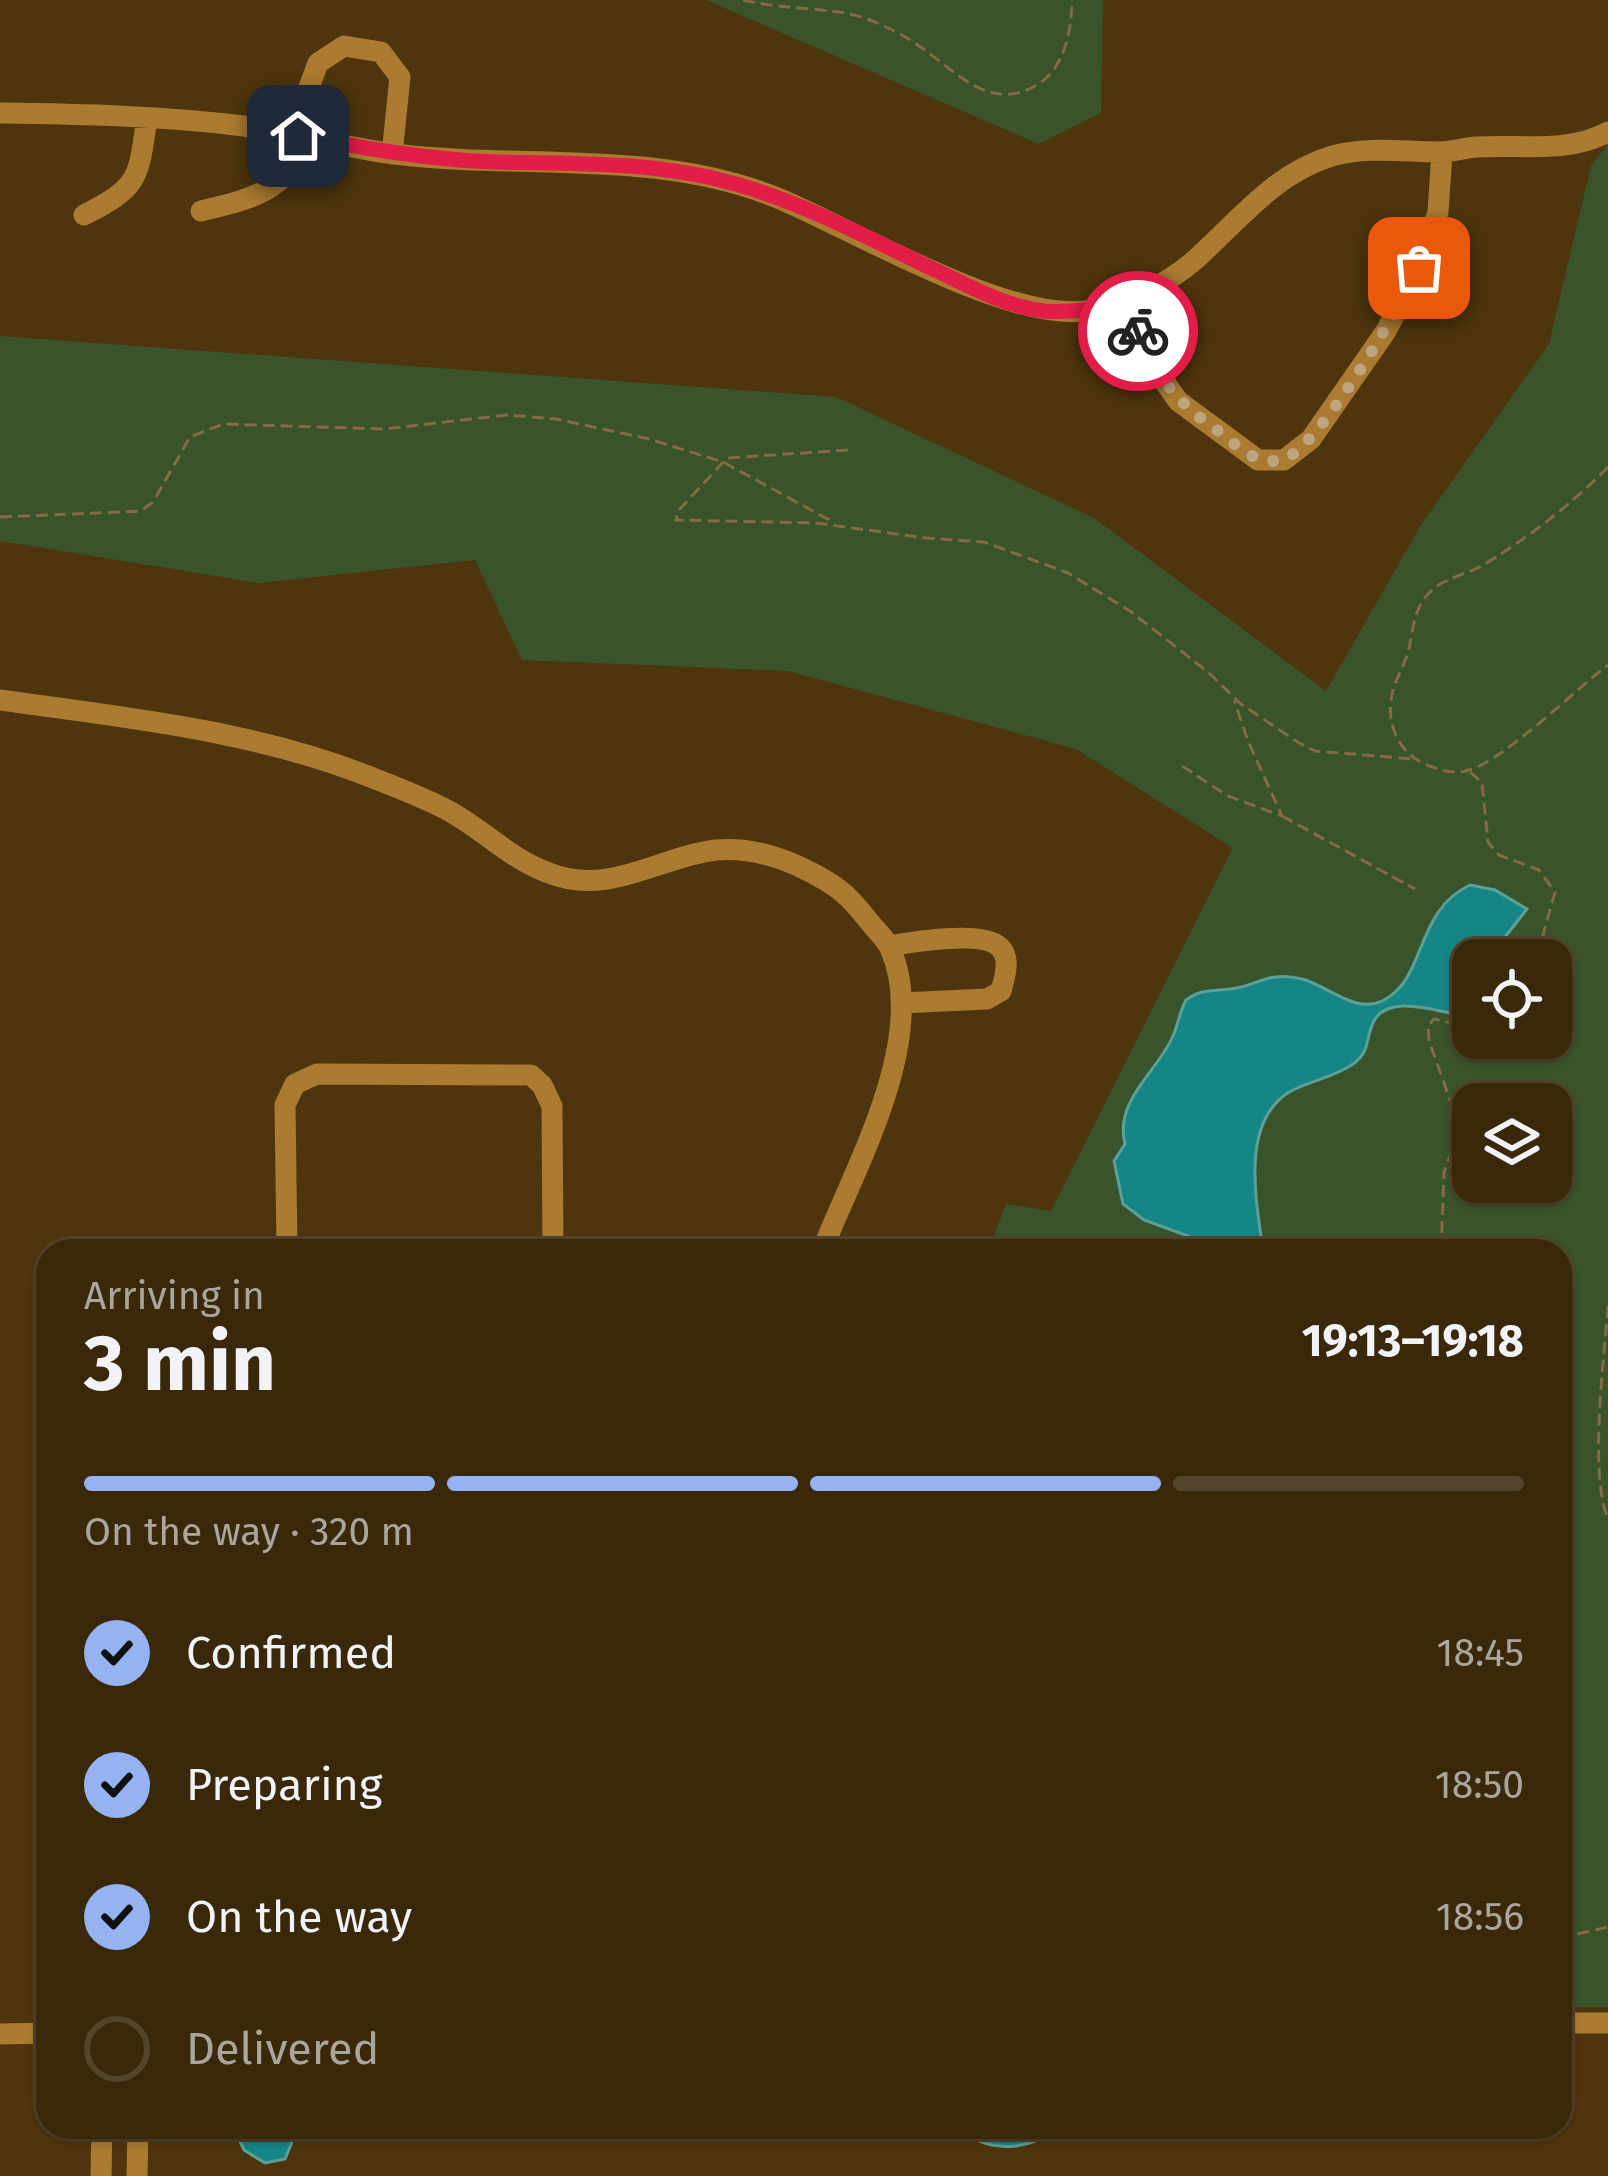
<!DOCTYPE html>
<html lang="en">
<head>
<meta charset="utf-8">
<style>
	:root { --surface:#3a280a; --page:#413013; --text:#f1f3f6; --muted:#aba69c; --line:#54442b; --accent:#95b2f1 }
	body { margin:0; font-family:"Fira Sans",sans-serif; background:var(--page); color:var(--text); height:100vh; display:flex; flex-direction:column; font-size:45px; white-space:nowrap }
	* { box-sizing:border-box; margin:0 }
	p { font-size:39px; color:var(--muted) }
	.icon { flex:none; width:66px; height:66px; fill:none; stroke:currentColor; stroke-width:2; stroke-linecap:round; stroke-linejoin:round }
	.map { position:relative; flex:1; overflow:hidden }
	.drawer { position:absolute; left:36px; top:1239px; width:1536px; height:900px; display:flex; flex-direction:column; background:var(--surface); border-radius:36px; box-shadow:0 3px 9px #0004,0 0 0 3px var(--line) }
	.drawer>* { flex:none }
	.tools { position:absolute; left:1452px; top:939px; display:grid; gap:24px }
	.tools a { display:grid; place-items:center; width:120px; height:120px; border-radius:24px; background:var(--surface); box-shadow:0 3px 9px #0004,0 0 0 3px var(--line); font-size:60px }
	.pin { position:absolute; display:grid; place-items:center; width:102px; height:102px; color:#fff; margin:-51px; border-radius:24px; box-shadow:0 6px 18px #0006 }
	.courier { position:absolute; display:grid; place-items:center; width:120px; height:120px; margin:-60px; border:9px solid #e11d48; border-radius:50%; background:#fff; color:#222; box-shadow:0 3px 15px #0007 }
	.headline em { font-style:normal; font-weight:700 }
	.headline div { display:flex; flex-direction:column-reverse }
	.headline { display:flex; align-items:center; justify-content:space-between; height:204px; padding:0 48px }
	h1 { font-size:78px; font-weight:700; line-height:90px }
	.bar { display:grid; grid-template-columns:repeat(4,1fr); gap:18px 12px; align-content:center; height:144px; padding:0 48px }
	.bar i { height:15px; border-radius:9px; background:var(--line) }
	.bar .current { background:var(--accent) }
	.bar p { grid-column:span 4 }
	ol { padding:0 48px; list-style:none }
	li { display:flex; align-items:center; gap:36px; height:132px }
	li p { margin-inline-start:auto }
	li .icon { padding:12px; border-radius:50%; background:var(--accent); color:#111; stroke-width:4 }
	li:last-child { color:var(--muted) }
	li i { width:66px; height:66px; border:6px solid var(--line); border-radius:50% }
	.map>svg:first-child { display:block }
	.green { fill:#39532a; fill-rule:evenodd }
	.water { fill:#168586; stroke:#5ba197; stroke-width:3 }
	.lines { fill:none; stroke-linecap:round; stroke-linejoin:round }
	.path { stroke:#846b44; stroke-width:3; stroke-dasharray:12 6; stroke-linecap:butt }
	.minor { stroke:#aa7b31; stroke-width:21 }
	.done { stroke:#bea581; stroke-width:12; stroke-dasharray:0 21.6 }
	.route { stroke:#e11d48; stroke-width:15 }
</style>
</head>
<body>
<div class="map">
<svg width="1608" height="2176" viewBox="0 0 1608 2176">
	<rect width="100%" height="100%" fill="#4e350d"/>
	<path class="green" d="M706,0H1103L1101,113L1039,144Z
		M1608,144V2007H1560V1251H988L1006,1204L1051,1211L1233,848L1076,749L788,671L522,660L475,560L259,583L0,541V336L836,397L1094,518L1326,691L1421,525L1549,344L1591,166ZM1473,960H1551V1038H1473ZM1473,1104H1551V1182H1473Z"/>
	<path class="water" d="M1470,885L1495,890L1527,909L1497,947L1492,960H1473V1017C1447,1016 1386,988 1372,1025C1366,1041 1369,1053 1353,1064C1332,1079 1305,1081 1286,1094C1240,1127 1257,1204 1263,1251H1187L1194,1243L1191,1237L1144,1220L1123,1204L1114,1161L1125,1144C1114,1101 1156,1073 1172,1038C1178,1026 1179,1013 1186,1000C1201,989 1212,991 1230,989C1256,987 1268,970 1302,979C1327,985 1355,1014 1382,1001C1427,980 1414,911 1470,885Z
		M245,2127L281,2129L292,2142L285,2159L265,2163L244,2150L237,2135Z
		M967,2127H1062C1033,2147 999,2155 967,2135Z"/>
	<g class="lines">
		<path class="path" d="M743,0C781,10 839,7 870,20C887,27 904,35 919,46C958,72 990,115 1040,83C1065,66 1072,28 1072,0
			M848,450L727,458L679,510L676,520L816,523L926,538L984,542L1068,573L1130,611L1208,672L1241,704L1299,743L1315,751L1414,759
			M1608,467C1572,504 1529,537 1485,564C1467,575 1444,577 1429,593C1413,609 1413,632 1408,653C1404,665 1398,675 1394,687C1384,717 1395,751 1425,764C1438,770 1454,775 1469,770C1503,761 1576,689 1608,665
			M0,517L141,511L153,502L190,437L223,424L384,429L507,415L556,419L649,439L723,462L835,523
			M1182,766L1228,796L1282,816L1248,741L1234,700
			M1470,772L1482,783L1488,842L1499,855L1539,870L1555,892L1536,960
			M1282,816L1415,889
			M1441,1251L1444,1172L1454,1145L1452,1105L1429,1041L1428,1026L1434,1019L1473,1028
			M1608,1306C1604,1359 1589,1473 1608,1519
			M1560,1938L1608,1927"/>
		<path class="minor" d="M0,113C81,114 163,116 244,126C295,133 345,148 395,154C524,170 657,148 780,199C856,231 1015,326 1091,310C1128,303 1168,284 1196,259C1238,221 1275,173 1332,156C1367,146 1404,152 1440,152C1452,152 1464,148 1476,147C1523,144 1565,154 1608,132
			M298,136L305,98L318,63L344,46L381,52L400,77L392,154
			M201,211C257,198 282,191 313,139
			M84,215C141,186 138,178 147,118
			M1124,301L1150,361L1178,401L1258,460H1284L1311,439L1386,331L1419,268L1438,212L1442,152
			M0,700C127,718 253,730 373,778C398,788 425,798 449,811C484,830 510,859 549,873C609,897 658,857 716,850C757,846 795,862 828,882C845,892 855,904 867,919C874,928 885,938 890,948C930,1038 855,1166 822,1251
			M889,946C912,942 978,931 997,945C1012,955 1005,977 1001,991L987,999L901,1003
			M287,1251L285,1105L295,1084L317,1074L531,1075L542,1085L552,1106L553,1251
			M1560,2023H1608
			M0,2034L48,2033
			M101,2176L102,2127
			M137,2176L138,2127"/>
	</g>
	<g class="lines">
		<path class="done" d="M1138,331C1157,378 1176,401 1217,430C1236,444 1255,466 1281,460C1319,451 1399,306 1419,268"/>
		<path class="route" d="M298,136C364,148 429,160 497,162C578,164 652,161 732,183C802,202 868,238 933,269C967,285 1006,307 1044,311C1073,313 1096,309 1124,301L1138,331"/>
	</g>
</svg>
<div class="tools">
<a><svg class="icon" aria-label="locate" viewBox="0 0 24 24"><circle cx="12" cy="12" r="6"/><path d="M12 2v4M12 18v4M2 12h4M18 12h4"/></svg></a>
<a><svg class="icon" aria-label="layers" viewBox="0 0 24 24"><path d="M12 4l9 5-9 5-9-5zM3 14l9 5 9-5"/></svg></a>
</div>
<div class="pin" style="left:1419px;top:268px;background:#ea580c"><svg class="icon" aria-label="bag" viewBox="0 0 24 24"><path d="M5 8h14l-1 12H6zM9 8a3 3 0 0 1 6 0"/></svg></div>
<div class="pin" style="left:298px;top:136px;background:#1f2937"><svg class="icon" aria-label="home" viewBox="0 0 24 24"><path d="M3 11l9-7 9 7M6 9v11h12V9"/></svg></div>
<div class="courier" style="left:1138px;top:331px"><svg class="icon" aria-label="bike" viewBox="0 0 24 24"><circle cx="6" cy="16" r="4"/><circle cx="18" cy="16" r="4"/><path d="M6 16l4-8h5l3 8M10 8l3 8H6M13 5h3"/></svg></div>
<section class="drawer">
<div class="headline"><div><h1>3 min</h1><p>Arriving in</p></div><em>19:13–19:18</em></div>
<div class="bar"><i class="current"></i><i class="current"></i><i class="current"></i><i></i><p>On the way · 320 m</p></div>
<ol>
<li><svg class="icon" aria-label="check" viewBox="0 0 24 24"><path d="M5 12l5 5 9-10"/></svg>Confirmed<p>18:45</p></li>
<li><svg class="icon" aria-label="check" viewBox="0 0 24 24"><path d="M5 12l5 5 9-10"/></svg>Preparing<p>18:50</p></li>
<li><svg class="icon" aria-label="check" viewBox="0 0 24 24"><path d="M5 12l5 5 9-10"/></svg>On the way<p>18:56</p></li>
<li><i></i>Delivered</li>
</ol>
</section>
</div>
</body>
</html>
